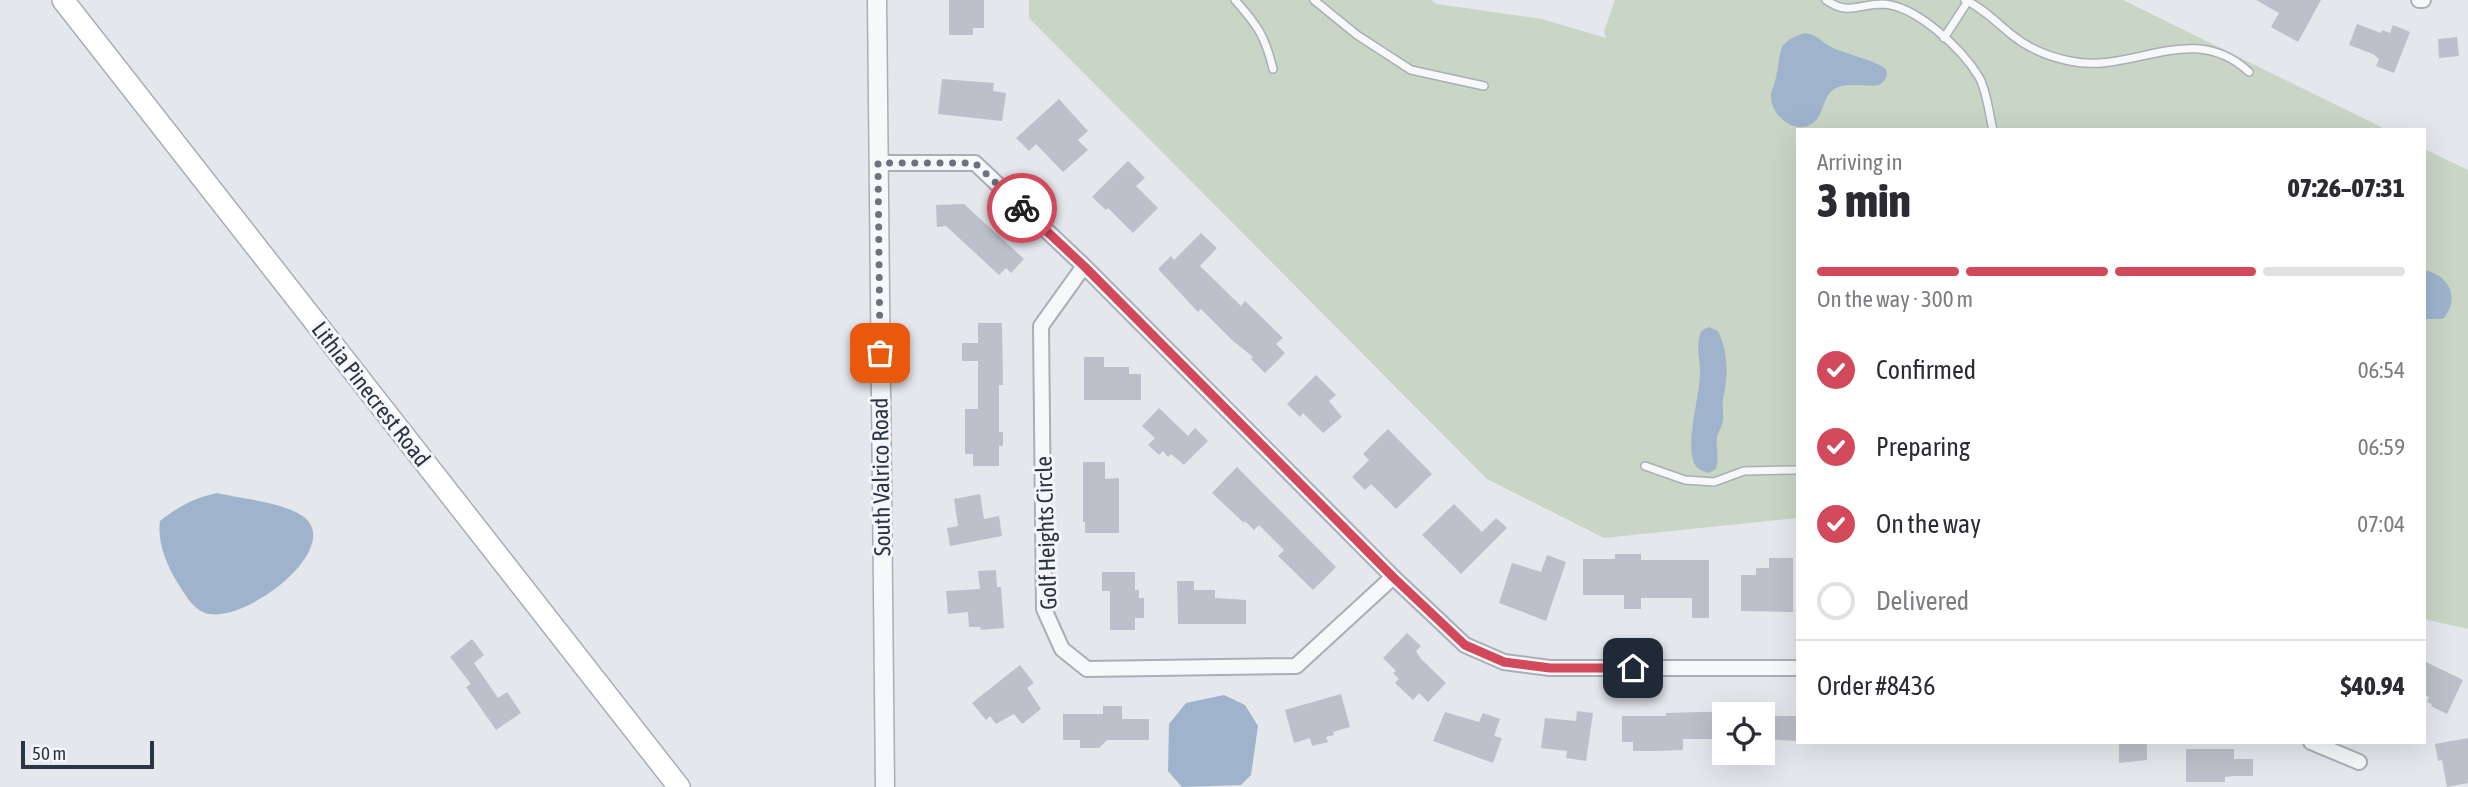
<!DOCTYPE html>
<html lang="en">
<head>
<meta charset="utf-8">
<style>
	:root { --surface:#fff; --page:#f7f7f7; --text:#2b2b33; --muted:#7c7c81; --line:#e1e1e2; --accent:#d1495b }
	body { margin:0; font-family:"Asap Condensed",sans-serif; background:var(--page); color:var(--text); height:100vh; display:flex; flex-direction:column; font-size:26px; white-space:nowrap }
	* { box-sizing:border-box; margin:0 }
	p { font-size:23px; color:var(--muted) }
	.icon { flex:none; width:38px; height:38px; fill:none; stroke:currentColor; stroke-width:2; stroke-linecap:round; stroke-linejoin:round }
	.map { position:relative; flex:1; overflow:hidden }
	.details { position:absolute; left:1796px; top:128px; width:630px; height:616px; display:flex; flex-direction:column; background:var(--surface); border-radius:0px; box-shadow:0 7px 28px #0002 }
	.details>* { flex:none }
	.fabs { position:absolute; left:1712px; top:702px; display:grid; gap:14px }
	.fabs a { display:grid; place-items:center; width:63px; height:63px; border-radius:0px; background:var(--surface); box-shadow:0 7px 28px #0002; font-size:35px }
	.scale { position:absolute; left:21px; bottom:18px; width:133px; box-sizing:border-box; padding-left:7px; border:4px solid #2b3445; border-top:0; font-size:19px; line-height:24px; white-space:nowrap; color:#2b3445; -webkit-text-stroke:5px #f4f6f9; paint-order:stroke }
	.pin { position:absolute; display:grid; place-items:center; width:60px; height:60px; color:#fff; margin:-30px; border-radius:14px; box-shadow:0 4px 10px #0006 }
	.courier { position:absolute; display:grid; place-items:center; width:70px; height:70px; margin:-35px; border:5px solid #d1495b; border-radius:50%; background:#fff; color:#222; box-shadow:0 2px 9px #0007 }
	.head em { font-style:normal; font-weight:800 }
	.head div { display:flex; flex-direction:column-reverse }
	.head { display:flex; align-items:center; justify-content:space-between; height:119px; padding:0 21px }
	h1 { font-size:46px; font-weight:800; line-height:52px }
	.bar { display:grid; grid-template-columns:repeat(4,1fr); gap:10px 7px; align-content:center; height:84px; padding:0 21px }
	.bar i { height:9px; border-radius:5px; background:var(--line) }
	.bar .selected { background:var(--accent) }
	.bar p { grid-column:span 4 }
	.line { display:flex; align-items:center; gap:18px; padding:0 21px; border-top:2px solid var(--line) }
	.line div { flex:1 }
	ol { padding:0 21px; list-style:none }
	li { display:flex; align-items:center; gap:21px; height:77px }
	li p { margin-inline-start:auto }
	li .icon { padding:7px; border-radius:50%; background:var(--accent); color:#fff; stroke-width:4 }
	li:last-child { color:var(--muted) }
	li i { width:38px; height:38px; border:4px solid var(--line); border-radius:50% }
	.map>svg:first-child { display:block }
	.green { fill:#c9d6c5 }
	.water { fill:#9fb4cc }
	.building { fill:#bbc0ca }
	.lines { fill:none; stroke-linecap:round; stroke-linejoin:round }
	.service-casing { stroke:#a9aeb7; stroke-width:10 }
	.minor-casing { stroke:#a9aeb7; stroke-width:18 }
	.tertiary-casing { stroke:#a9aeb7; stroke-width:21 }
	.secondary-casing { stroke:#a9aeb7; stroke-width:24 }
	.service { stroke:#f7f8fa; stroke-width:7 }
	.minor { stroke:#f7f8fa; stroke-width:14 }
	.tertiary { stroke:#f7f8fa; stroke-width:18 }
	.secondary { stroke:#fff; stroke-width:21 }
	.done { stroke:#6c737f; stroke-width:7; stroke-dasharray:0 12.6 }
	.route { stroke:#d1495b; stroke-width:9 }
	.labels { text-anchor:middle; stroke-width:6; stroke-linejoin:round; paint-order:stroke }
	.street-label { font-size:23px; fill:#2b3445; stroke:#f4f6f9 }
</style>
</head>
<body>
<div class="map">
<svg width="2468" height="787" viewBox="0 0 2468 787">
	<rect width="100%" height="100%" fill="#e4e7ec"/>
	<path class="green" d="M1029,0H1431L1437,4L1542,19L1606,38L1604,31L1615,0H2123L2385,129L1797,130V518L1604,538L1487,479L1029,18Z
		M2424,149L2468,170V629L2424,619Z"/>
	<path class="water" d="M1804,33C1817,34 1822,43 1833,48C1851,56 1870,58 1886,69C1888,76 1886,81 1879,85C1866,87 1848,82 1836,88C1822,95 1825,114 1813,123C1796,136 1772,116 1771,98C1770,95 1772,90 1773,88C1778,74 1778,60 1782,46L1790,39Z
		M2424,270C2449,275 2461,298 2443,319H2424Z
		M1709,327L1718,331C1729,355 1728,374 1723,400C1722,407 1724,414 1723,421C1722,427 1718,432 1717,437C1716,448 1719,456 1716,469L1708,473C1701,470 1695,469 1693,460C1686,435 1701,396 1700,368C1699,353 1696,347 1701,331Z
		M217,493C242,499 284,502 304,517C344,549 243,626 205,613C192,608 184,593 177,582C166,564 157,541 160,521C179,506 194,498 217,493Z
		M1224,695L1245,705L1258,726L1251,775L1241,785L1182,787L1168,771L1169,724L1186,703Z"/>
	<path class="building" d="M949,0H984V28H973V35H949Z
		M2256,0H2321L2298,42L2271,27L2279,13Z
		M2357,24L2381,33L2382,30L2390,33L2393,25L2410,32L2394,73L2376,66L2379,59L2373,54L2349,45Z
		M2457,37L2459,56L2439,58L2438,39Z
		M942,79L994,83L993,91L1006,93L1002,121L938,114Z
		M1059,99L1088,131L1078,140L1088,150L1063,172L1036,144L1029,151L1016,138Z
		M1128,161L1145,178L1136,186L1158,208L1133,233L1108,208L1106,210L1092,197Z
		M964,204L1024,259L1011,273L1006,268L999,275L946,226L937,227L936,205Z
		M1201,233L1217,248L1200,266L1241,306L1245,301L1283,338L1276,344L1285,353L1265,373L1251,359L1253,357L1232,340L1201,309L1198,312L1158,269L1171,256L1174,260Z
		M978,323H1002L1003,385H999V432H1003V446H999V466H973V454H965V409H978V361H962V343H978Z
		M1084,357H1104V367H1129V374H1141V400H1084Z
		M1316,375L1336,395L1329,401L1342,417L1323,433L1303,413L1300,417L1287,404Z
		M1159,408L1188,436L1195,428L1208,441L1184,465L1171,454L1168,457L1163,451L1159,455L1148,445L1155,438L1142,426Z
		M1388,429L1432,474L1396,509L1371,484L1365,490L1352,477L1369,460L1363,454Z
		M1083,462H1105V479L1119,478V533H1085V522H1083Z
		M1237,467L1336,567L1313,590L1278,556L1284,550L1259,525L1254,530L1245,521L1244,523L1212,493Z
		M980,494L984,519L999,516L1002,536L950,546L947,528L958,526L954,499Z
		M1454,504L1482,532L1496,518L1507,528L1461,574L1422,535Z
		M1615,554H1641V560H1709V618H1692V598H1641V609H1624V595H1583V559H1615Z
		M1547,555L1566,562L1546,621L1499,603L1512,563L1541,572Z
		M1769,558H1793V612L1741,611V575H1756V568H1769Z
		M996,570L997,587H1001L1004,628L981,630L980,627H969L968,612L948,614L946,591L980,589L978,571Z
		M1102,572H1135V590H1139V598H1144V618H1135V630H1110V591H1102Z
		M1177,581H1194V590H1215V598L1246,600V624H1178Z
		M1407,633L1421,646L1416,651L1421,659L1446,683L1428,702L1419,693L1413,700L1395,683L1399,679L1393,673L1396,671L1383,658Z
		M472,639L484,655L474,663L498,698L507,692L521,713L496,730L466,687L471,684L450,657Z
		M2424,661L2463,680L2447,714L2431,706L2432,704L2427,702L2429,697L2424,695Z
		M1020,665L1034,683L1027,688L1041,709L1022,724L1014,714L996,724L990,716L986,720L972,703Z
		M1341,694L1350,727L1333,732L1334,735L1326,737L1328,742L1312,746L1310,738L1294,743L1285,710Z
		M1103,706H1122V719H1149V740H1107L1099,748H1080V740H1063V714H1103Z
		M1577,711L1593,713L1586,761L1566,758L1567,751L1541,748L1545,718L1576,721Z
		M1445,712L1479,722L1483,713L1500,719L1494,736L1502,738L1493,763L1433,741Z
		M1703,712H1724V739H1683V750L1657,751H1633V742H1622V716H1666V713Z
		M1762,716H1797V741L1762,739Z
		M2468,738V783L2447,787L2442,760L2438,761L2435,744Z
		M2119,742H2147V760L2119,763Z
		M2186,749H2234V759H2253V776H2233L2225,777V782H2186Z"/>
	<g class="lines">
		<g class="service-casing">
			<path id="service" d="M1235,0C1258,26 1265,36 1273,69
				M1314,0L1357,35L1411,70L1484,86
				M1826,0C1848,16 1859,4 1882,4C1916,5 1962,49 1979,77C1987,91 1989,114 1993,130
				M1965,0C1983,8 1997,23 2012,35C2028,48 2050,57 2070,61C2132,75 2192,19 2249,72
				M1944,38L1968,1
				M1645,466L1685,480L1714,482L1744,471L1797,470"/>
		</g>
		<g class="minor-casing">
			<path id="minor" d="M2419,0H2423
				M878,163H975L1084,266L1393,577L1465,645L1504,662L1550,668H1797
				M1084,266L1041,326L1044,609L1062,649L1087,669L1296,666L1393,577
				M2311,742L2359,762"/>
		</g>
		<g class="tertiary-casing">
			<path id="tertiary" d="M877,0L885,787"/>
		</g>
		<g class="secondary-casing">
			<path id="secondary" d="M63,0L679,787"/>
		</g>
		<use href="#service" class="service"/>
		<use href="#minor" class="minor"/>
		<use href="#tertiary" class="tertiary"/>
		<use href="#secondary" class="secondary"/>
	</g>
	<g class="lines">
		<path class="done" d="M880,353L878,163H975L1022,208"/>
		<path class="route" d="M1022,208L1084,266L1393,577L1465,645L1504,662L1550,668H1633"/>
	</g>
	<g class="labels">
		<g class="street-label">
			<text transform="translate(371 394) rotate(52)" y="8">Lithia Pinecrest Road</text>
			<text transform="translate(881 477) rotate(-91)" y="8">South Valrico Road</text>
			<text transform="translate(1046 533) rotate(-92)" y="8">Golf Heights Circle</text>
		</g>
	</g>
</svg>
<div class="fabs">
<a><svg class="icon" aria-label="locate" viewBox="0 0 24 24"><circle cx="12" cy="12" r="6"/><path d="M12 2v4M12 18v4M2 12h4M18 12h4"/></svg></a>
</div>
<div class="scale">50 m</div>
<div class="pin" style="left:880px;top:353px;background:#ea580c"><svg class="icon" aria-label="bag" viewBox="0 0 24 24"><path d="M5 8h14l-1 12H6zM9 8a3 3 0 0 1 6 0"/></svg></div>
<div class="pin" style="left:1633px;top:668px;background:#1f2937"><svg class="icon" aria-label="home" viewBox="0 0 24 24"><path d="M3 11l9-7 9 7M6 9v11h12V9"/></svg></div>
<div class="courier" style="left:1022px;top:208px"><svg class="icon" aria-label="bike" viewBox="0 0 24 24"><circle cx="6" cy="16" r="4"/><circle cx="18" cy="16" r="4"/><path d="M6 16l4-8h5l3 8M10 8l3 8H6M13 5h3"/></svg></div>
<section class="details">
<div class="head"><div><h1>3 min</h1><p>Arriving in</p></div><em>07:26–07:31</em></div>
<div class="bar"><i class="selected"></i><i class="selected"></i><i class="selected"></i><i></i><p>On the way · 300 m</p></div>
<ol>
<li><svg class="icon" aria-label="check" viewBox="0 0 24 24"><path d="M5 12l5 5 9-10"/></svg>Confirmed<p>06:54</p></li>
<li><svg class="icon" aria-label="check" viewBox="0 0 24 24"><path d="M5 12l5 5 9-10"/></svg>Preparing<p>06:59</p></li>
<li><svg class="icon" aria-label="check" viewBox="0 0 24 24"><path d="M5 12l5 5 9-10"/></svg>On the way<p>07:04</p></li>
<li><i></i>Delivered</li>
</ol>
<div class="line" style="height:91px"><div>Order #8436</div><b>$40.94</b></div>
</section>
</div>
</body>
</html>
